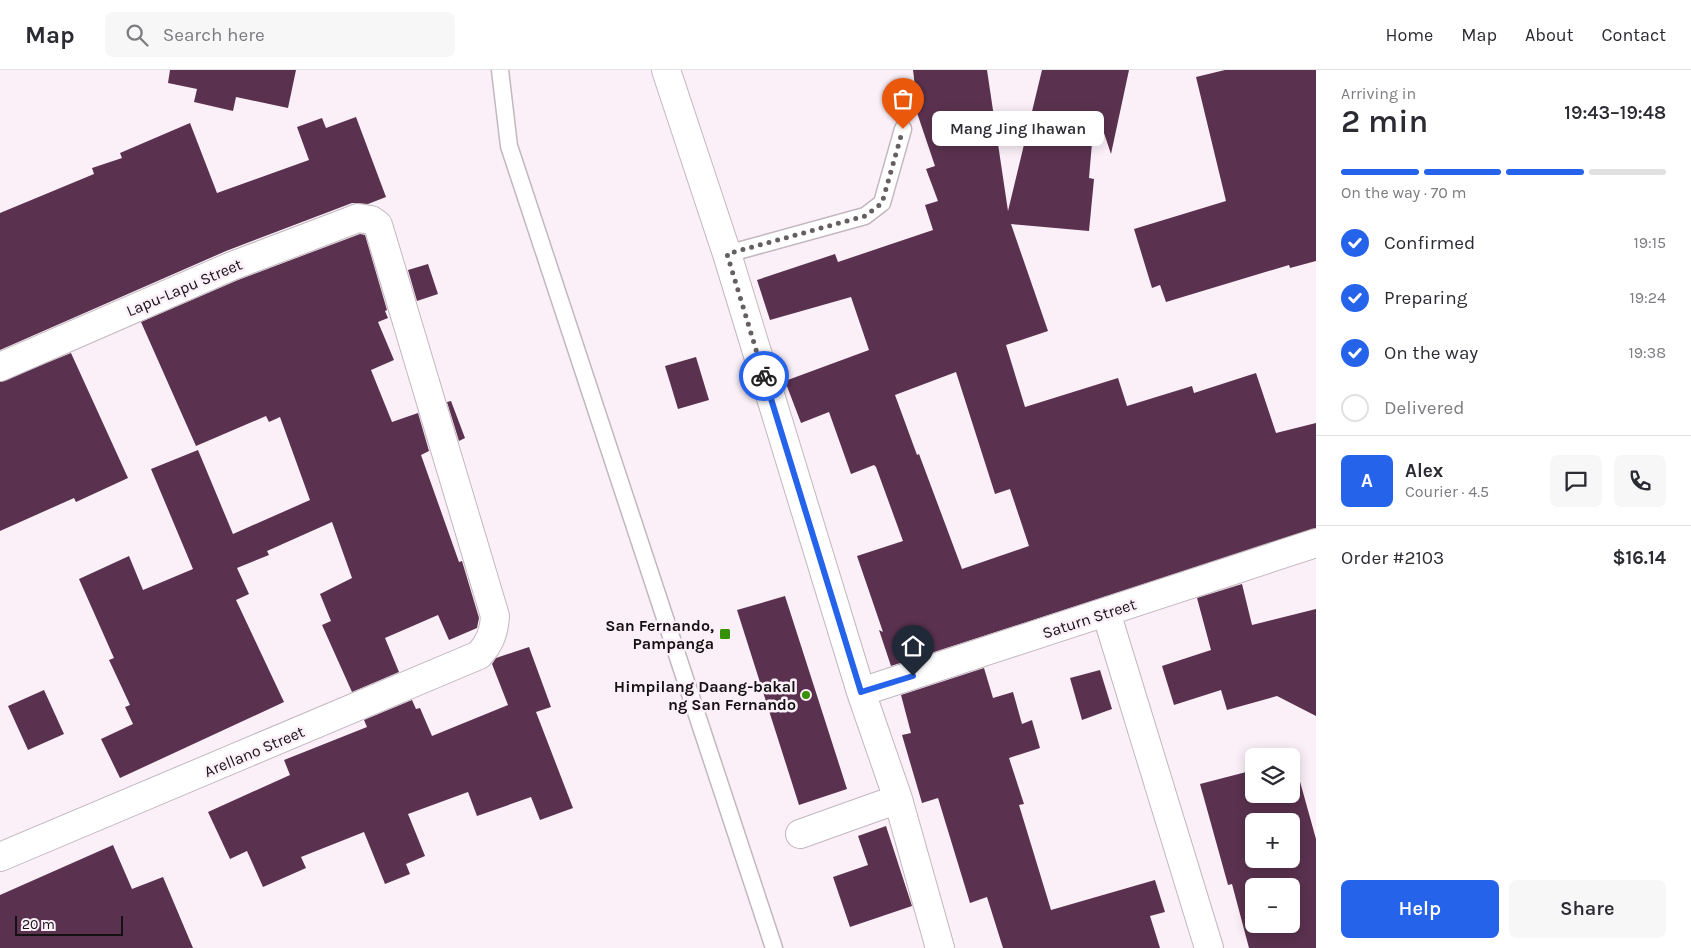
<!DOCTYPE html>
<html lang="en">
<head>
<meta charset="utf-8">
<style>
	:root { --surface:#fff; --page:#f7f7f7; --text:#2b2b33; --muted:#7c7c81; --line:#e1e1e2; --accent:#2563eb }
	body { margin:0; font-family:Karla,sans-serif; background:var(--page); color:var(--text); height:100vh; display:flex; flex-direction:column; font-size:19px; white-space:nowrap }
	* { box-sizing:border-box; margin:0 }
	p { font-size:16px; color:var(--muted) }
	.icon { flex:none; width:28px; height:28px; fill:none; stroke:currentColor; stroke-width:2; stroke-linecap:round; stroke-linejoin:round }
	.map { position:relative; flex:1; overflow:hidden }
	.details { display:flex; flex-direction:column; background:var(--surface); width:375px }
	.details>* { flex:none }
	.buttons { position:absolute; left:1245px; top:678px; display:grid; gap:10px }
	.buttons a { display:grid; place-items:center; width:55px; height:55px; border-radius:8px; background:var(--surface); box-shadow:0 2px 12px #0003; font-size:25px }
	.scale { position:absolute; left:15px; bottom:12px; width:108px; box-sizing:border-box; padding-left:5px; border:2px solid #141113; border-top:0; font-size:14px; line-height:18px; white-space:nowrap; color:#141113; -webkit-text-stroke:4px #fbf0f8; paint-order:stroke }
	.pin { position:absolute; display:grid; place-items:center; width:42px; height:42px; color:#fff; margin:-51px -21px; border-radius:50% 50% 50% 0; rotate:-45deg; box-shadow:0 0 5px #0007 }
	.pin .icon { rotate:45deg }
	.courier { position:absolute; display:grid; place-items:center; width:50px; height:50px; margin:-25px; border:4px solid #2563eb; border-radius:50%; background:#fff; color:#222; box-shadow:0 1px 6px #0007 }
	.bubble { position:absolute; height:35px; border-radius:8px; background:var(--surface); box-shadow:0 2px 12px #0003; font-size:16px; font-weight:600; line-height:35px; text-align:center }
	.summary em { font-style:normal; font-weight:600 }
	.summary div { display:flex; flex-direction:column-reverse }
	.summary { display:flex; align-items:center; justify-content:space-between; height:85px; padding:0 25px }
	h1 { font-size:32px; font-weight:600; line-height:38px }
	.bar { display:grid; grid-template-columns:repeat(4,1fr); gap:8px 5px; align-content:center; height:60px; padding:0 25px }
	.bar i { height:6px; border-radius:4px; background:var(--line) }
	.bar .selected { background:var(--accent) }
	.bar p { grid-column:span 4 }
	.line { display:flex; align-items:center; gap:12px; padding:0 25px; border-top:1px solid var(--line) }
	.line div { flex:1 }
	.round { display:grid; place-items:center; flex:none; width:52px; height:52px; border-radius:8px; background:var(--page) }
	ol { padding:0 25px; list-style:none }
	li { display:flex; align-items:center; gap:15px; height:55px }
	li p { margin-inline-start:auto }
	li .icon { padding:5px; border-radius:50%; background:var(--accent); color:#fff; stroke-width:4 }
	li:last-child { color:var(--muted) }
	li i { width:28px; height:28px; border:2px solid var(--line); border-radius:50% }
	.button { display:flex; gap:10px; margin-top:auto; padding:10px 25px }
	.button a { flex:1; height:58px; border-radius:8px; background:var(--accent); color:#fff; font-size:20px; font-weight:600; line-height:58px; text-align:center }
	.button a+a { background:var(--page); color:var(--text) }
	header { display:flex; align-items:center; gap:30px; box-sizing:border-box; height:70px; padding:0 25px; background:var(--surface); border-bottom:1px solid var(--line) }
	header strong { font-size:24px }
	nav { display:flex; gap:28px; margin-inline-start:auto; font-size:18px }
	.search { width:350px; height:45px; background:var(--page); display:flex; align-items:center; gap:12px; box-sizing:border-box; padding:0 18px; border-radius:8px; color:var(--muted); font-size:19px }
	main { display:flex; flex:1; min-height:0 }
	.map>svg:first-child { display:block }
	.building { fill:#5a324f; fill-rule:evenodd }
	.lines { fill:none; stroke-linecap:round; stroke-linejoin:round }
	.lane-casing { stroke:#c2b7be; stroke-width:19 }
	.street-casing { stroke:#c2b7be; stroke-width:30 }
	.lane { stroke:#fff; stroke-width:16 }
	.street { stroke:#fff; stroke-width:28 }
	.done { stroke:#655f63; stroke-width:5; stroke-dasharray:0 9 }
	.route { stroke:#2563eb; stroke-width:6 }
	.poi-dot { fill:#369104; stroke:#fbf0f8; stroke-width:2 }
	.labels { text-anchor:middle; stroke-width:5; stroke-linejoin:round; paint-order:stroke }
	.street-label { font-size:16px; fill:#141113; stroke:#fbf0f8 }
	.poi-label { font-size:16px; font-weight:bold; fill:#141113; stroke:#fbf0f8; text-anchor:end }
</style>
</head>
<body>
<header>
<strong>Map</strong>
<div class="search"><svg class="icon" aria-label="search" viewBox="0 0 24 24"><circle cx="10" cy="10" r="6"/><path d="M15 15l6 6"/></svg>Search here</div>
<nav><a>Home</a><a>Map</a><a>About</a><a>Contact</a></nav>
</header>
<main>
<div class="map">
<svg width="1316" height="878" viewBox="0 0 1316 878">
	<rect width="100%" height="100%" fill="#fbf0f8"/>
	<path class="building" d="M170,0H296L288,38L236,27L233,41L194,32L197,19L168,13Z
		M913,0H987L1008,141L1042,0H1129L1111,84L1099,48V50L1094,49L1089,108L1094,109L1089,161L1011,154L1048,261L1006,275L1025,337L1118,308L1127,336L1192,316L1194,323L1256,303L1276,363L1316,353V458L891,596L879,560L883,562L857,486L903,471L876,397L874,395L851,404L829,342L801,353L785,311L869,280L851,227L770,250L757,210L835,184L838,192L933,160L925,135L938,131L926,99L935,96L911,25H916ZM956,302L995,424L1010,419L1029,476L962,499L919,384L917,385L895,325Z
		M1225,0H1316V191L1290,198L1289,195L1166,232L1160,215L1152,218L1134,159L1226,131L1196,7Z
		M356,47L386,127L368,134L352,133L226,181L0,280V143L94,104L92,98L122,88L120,83L190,53L217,123L309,90L297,57L322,48L326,58Z
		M360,164L365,165L387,240L385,241L388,248L378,252L394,290L371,300L392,352L418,343L429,381L421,385L459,492L462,491L479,548L477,558L449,570L438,545L385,568L399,602L352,622L322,555L331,551L320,524L352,508L332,452L267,481L269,485L237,498L249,524L236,530L284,632L120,708L101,669L133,654L125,637L130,635L109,590L114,588L79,509L129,486L143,520L193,499L151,399L198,380L233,464L310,430L280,347L269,352L266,346L196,376L141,252L238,210Z
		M428,194L438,224L417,231L408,200Z
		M71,283L128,408L76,432L74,428L0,461V312Z
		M696,287L709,330L678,339L665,296Z
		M451,331L465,368L459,371L447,332Z
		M1242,514L1252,555L1316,539V646L1277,626L1227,640L1221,620L1174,635L1162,596L1211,580L1197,528Z
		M785,526L847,719L799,735L737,540Z
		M529,577L551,637L536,642L573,738L540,750L531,727L477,746L468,722L408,744L425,786L406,794L410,804L385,814L364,762L301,787L306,798L263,817L247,781L230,789L208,742L290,705L284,690L367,657L364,650L412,630L416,639L420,638L432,666L508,635L492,594L496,588Z
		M984,598L993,628L1013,622L1022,654L1032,650L1040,678L1009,688L1024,734L1019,735L1051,840L1155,810L1165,842L1150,846L1160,878H1003L987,827L970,833L938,728L922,733L902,665L911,663L901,625Z
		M1100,600L1112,639L1082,650L1070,608Z
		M44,620L64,664L28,680L8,636Z
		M1291,690H1294L1316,769V878H1249L1232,814L1228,815L1200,714L1254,700V724H1291ZM1254,751H1291V789H1254ZM1254,816H1291V854H1254Z
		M886,756L912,836L850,857L833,807L868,795L858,766Z
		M113,775L132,819L163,807L193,878H0V825Z"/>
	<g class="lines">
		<g class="lane-casing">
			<path id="lane" d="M500,0L509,76L774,878
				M727,184L865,146L882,133L903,59"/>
		</g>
		<g class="street-casing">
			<path id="street" d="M666,0L727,184L861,622L898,729L940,878
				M0,297L232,196L358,148L371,150L378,155L495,546C494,562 490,573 479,585L0,787
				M1106,542L1209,878
				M861,622L1316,473
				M800,764L898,729"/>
		</g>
		<use href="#lane" class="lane"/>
		<use href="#street" class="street"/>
	</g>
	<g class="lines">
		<path class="done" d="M764,306L727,184L865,146L882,133L903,59"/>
		<path class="route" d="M764,306L861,622L913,606"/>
	</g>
	<g class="poi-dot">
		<rect x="719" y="558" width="12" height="12" rx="2.5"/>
		<circle cx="806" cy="625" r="5"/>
	</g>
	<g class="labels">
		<g class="street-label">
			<text transform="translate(184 217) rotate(-23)" y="6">Lapu-Lapu Street</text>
			<text transform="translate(1089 548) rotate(-18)" y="6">Saturn Street</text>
			<text transform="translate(254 681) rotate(-23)" y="6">Arellano Street</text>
		</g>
		<g class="poi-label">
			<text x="714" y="561">San Fernando,<tspan x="714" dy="18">Pampanga</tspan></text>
			<text x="796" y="622">Himpilang Daang-bakal<tspan x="796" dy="18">ng San Fernando</tspan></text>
		</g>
	</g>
</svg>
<div class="buttons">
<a><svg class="icon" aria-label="layers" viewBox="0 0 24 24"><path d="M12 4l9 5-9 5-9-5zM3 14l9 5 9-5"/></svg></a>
<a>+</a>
<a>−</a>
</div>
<div class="scale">20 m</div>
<div class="pin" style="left:903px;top:59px;background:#ea580c"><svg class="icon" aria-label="bag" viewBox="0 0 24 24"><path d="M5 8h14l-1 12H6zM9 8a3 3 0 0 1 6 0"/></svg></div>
<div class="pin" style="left:913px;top:606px;background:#1f2937"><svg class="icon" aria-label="home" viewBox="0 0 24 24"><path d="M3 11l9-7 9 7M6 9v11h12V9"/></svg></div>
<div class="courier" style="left:764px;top:306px"><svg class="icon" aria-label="bike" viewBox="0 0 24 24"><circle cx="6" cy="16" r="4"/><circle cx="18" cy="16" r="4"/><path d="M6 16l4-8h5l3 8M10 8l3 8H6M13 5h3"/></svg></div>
<div class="bubble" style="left:932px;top:41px;width:172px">Mang Jing Ihawan</div>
</div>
<section class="details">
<div class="summary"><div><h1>2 min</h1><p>Arriving in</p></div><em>19:43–19:48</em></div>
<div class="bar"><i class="selected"></i><i class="selected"></i><i class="selected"></i><i></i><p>On the way · 70 m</p></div>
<ol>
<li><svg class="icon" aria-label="check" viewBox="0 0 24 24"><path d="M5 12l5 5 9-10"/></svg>Confirmed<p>19:15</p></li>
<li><svg class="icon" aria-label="check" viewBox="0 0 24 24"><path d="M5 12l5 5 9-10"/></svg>Preparing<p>19:24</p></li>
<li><svg class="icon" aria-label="check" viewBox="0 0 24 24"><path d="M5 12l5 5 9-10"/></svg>On the way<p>19:38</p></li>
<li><i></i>Delivered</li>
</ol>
<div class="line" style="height:90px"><b class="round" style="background:var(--accent);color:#fff">A</b><div><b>Alex</b><p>Courier · 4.5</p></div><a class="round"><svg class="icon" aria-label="chat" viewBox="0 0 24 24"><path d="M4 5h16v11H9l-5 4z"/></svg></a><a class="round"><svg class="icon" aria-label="phone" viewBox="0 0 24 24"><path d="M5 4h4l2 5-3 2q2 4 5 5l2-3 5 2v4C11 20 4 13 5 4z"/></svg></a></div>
<div class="line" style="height:65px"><div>Order #2103</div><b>$16.14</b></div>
<div class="button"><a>Help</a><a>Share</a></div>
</section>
</main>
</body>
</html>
